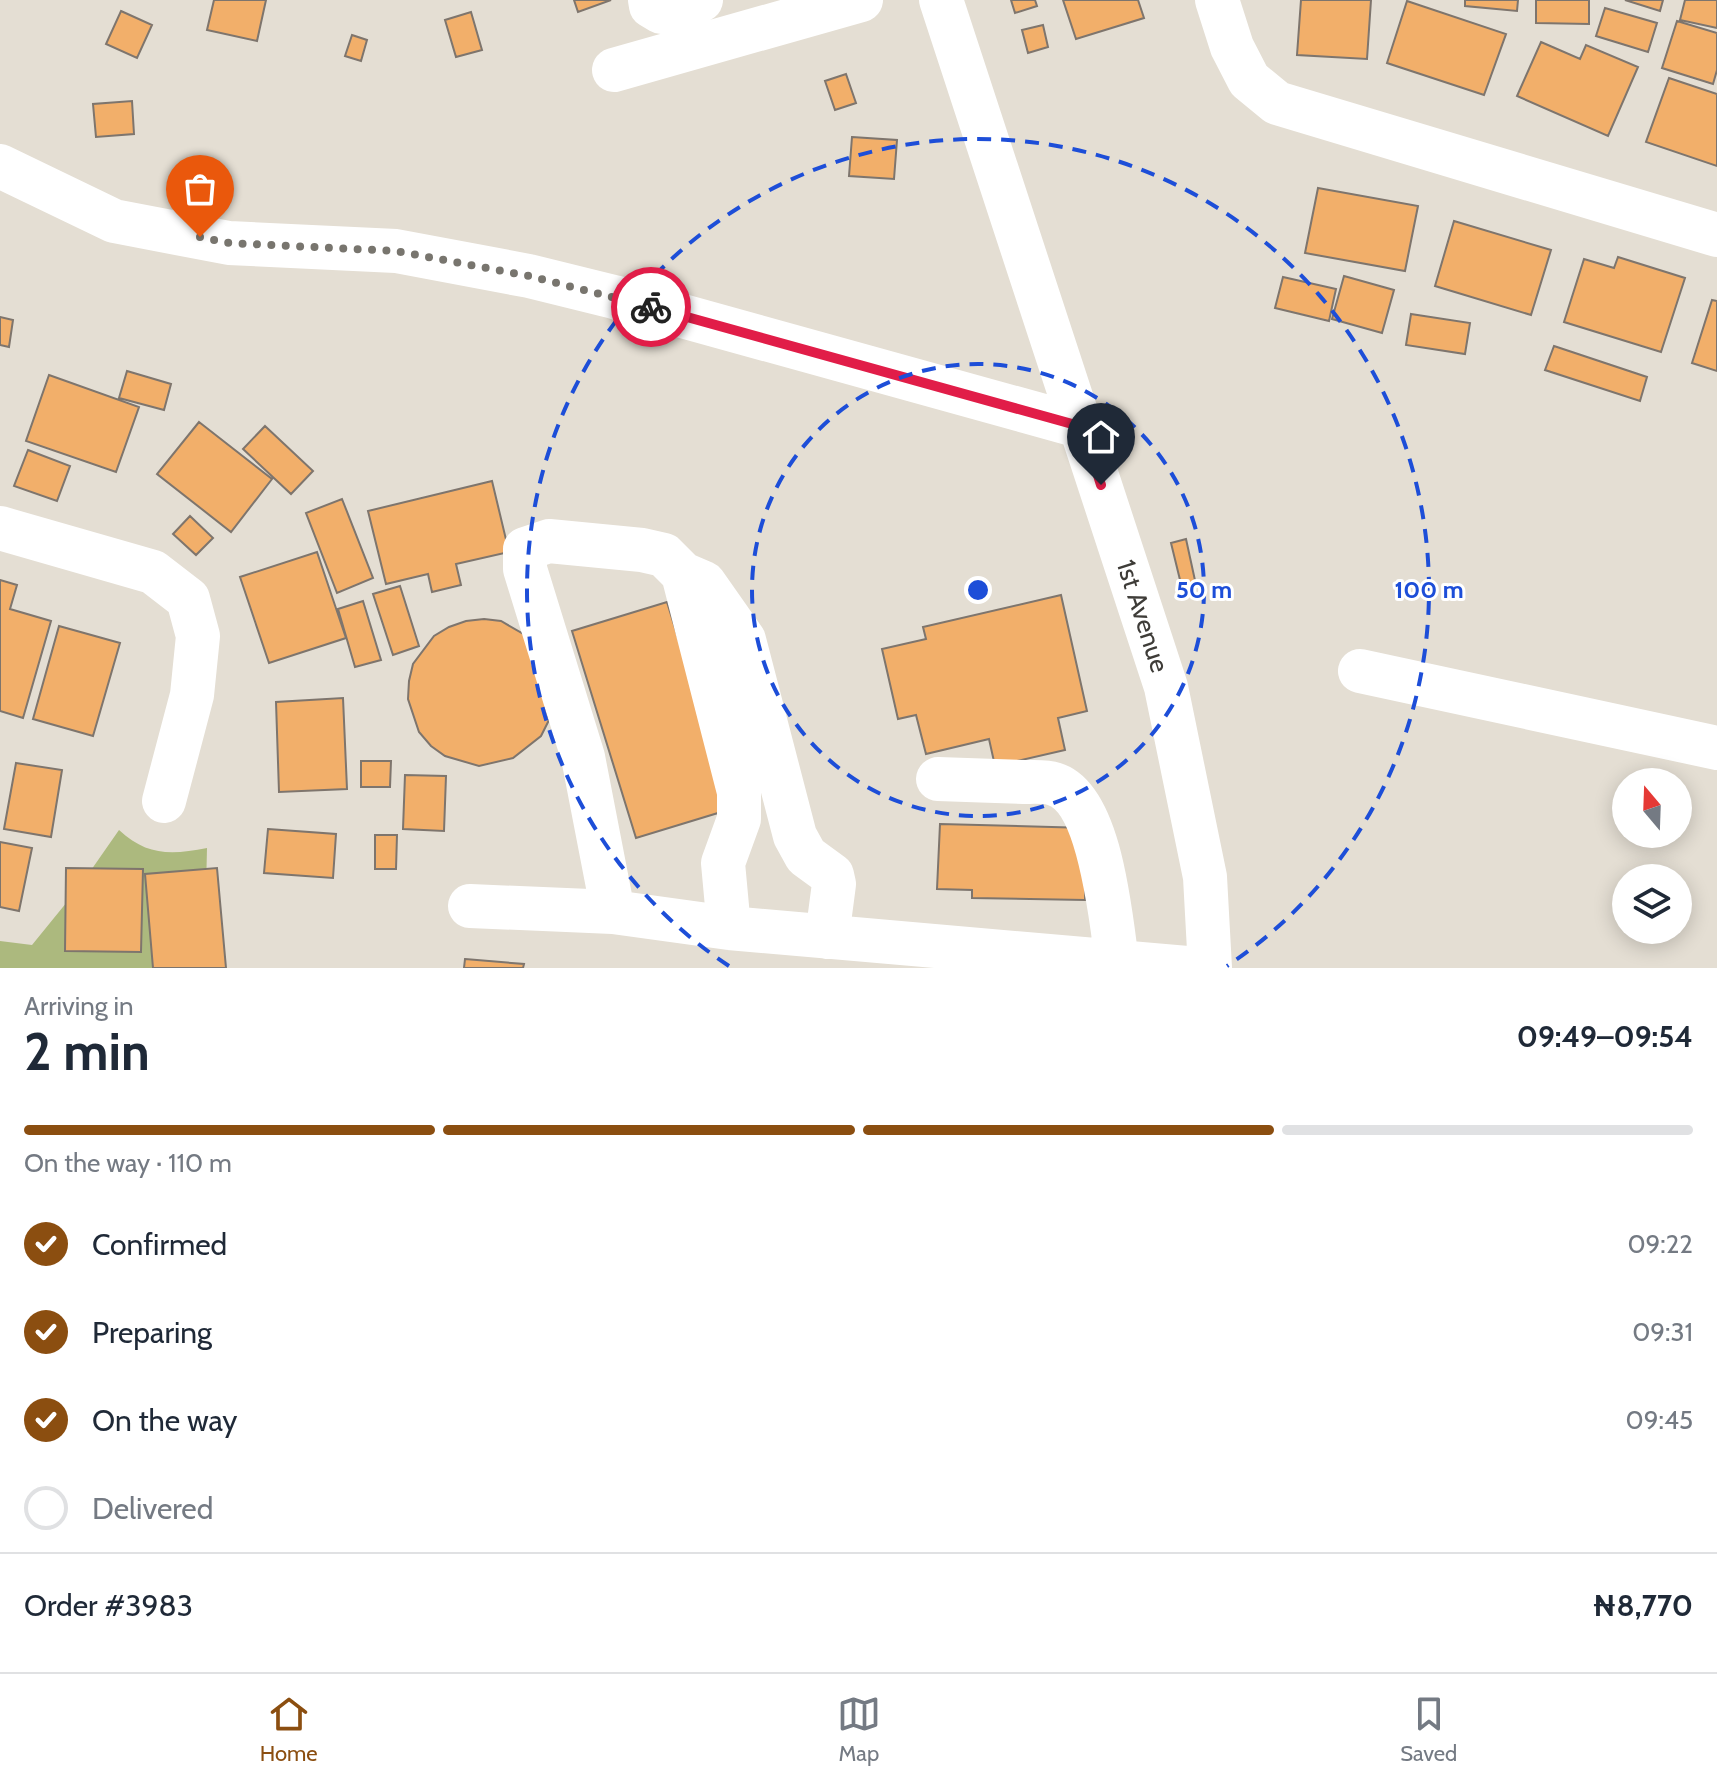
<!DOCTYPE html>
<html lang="en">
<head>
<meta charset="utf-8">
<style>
	:root { --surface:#fff; --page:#f6f6f7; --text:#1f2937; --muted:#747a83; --line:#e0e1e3; --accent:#8b4e10 }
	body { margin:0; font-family:Cabin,sans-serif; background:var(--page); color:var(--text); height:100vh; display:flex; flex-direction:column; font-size:30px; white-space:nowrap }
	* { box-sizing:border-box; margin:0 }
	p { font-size:26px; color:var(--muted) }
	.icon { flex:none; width:44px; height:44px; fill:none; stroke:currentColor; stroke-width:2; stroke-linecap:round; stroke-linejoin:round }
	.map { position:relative; height:968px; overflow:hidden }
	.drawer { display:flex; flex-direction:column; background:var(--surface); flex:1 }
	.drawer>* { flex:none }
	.needle { width:52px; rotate:341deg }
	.buttons { position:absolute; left:1612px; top:768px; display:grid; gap:16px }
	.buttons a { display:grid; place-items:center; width:80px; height:80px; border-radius:50%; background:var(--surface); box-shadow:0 4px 20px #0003; font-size:40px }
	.pin { position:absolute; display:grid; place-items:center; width:68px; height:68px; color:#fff; margin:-82px -34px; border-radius:50% 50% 50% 0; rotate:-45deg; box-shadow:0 0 8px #0007 }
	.pin .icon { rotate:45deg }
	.courier { position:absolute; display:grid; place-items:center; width:80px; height:80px; margin:-40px; border:6px solid #e11d48; border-radius:50%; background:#fff; color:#222; box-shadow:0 2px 10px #0007 }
	.overview em { font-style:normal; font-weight:800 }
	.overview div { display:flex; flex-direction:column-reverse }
	.overview { display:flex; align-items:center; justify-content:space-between; height:136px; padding:0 24px }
	h1 { font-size:52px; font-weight:800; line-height:60px }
	.bar { display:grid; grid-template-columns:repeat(4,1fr); gap:12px 8px; align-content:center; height:96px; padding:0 24px }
	.bar i { height:10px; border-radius:6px; background:var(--line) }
	.bar .on { background:var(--accent) }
	.bar p { grid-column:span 4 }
	.line { display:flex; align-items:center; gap:20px; padding:0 24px; border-top:2px solid var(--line) }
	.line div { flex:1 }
	ol { padding:0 24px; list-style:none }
	li { display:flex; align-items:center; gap:24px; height:88px }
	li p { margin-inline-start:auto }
	li .icon { padding:8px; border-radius:50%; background:var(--accent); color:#fff; stroke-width:4 }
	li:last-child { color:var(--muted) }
	li i { width:44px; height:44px; border:4px solid var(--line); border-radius:50% }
	.dock { display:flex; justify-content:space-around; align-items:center; height:112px; border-top:2px solid var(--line); background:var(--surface); font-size:22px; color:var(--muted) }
	.dock a { display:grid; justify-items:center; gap:4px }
	.dock .on { color:var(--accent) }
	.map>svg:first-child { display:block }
	.green { fill:#acb97e }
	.building { fill:#f2af6a; stroke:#7e756d; stroke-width:2 }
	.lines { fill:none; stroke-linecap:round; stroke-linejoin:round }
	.minor { stroke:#fff; stroke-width:44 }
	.done { stroke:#78756e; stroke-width:8; stroke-dasharray:0 14.4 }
	.route { stroke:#e11d48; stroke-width:10 }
	.ring { fill:none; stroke:#1d4ed8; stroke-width:4; stroke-dasharray:14 10 }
	.labels { text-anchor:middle; stroke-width:6; stroke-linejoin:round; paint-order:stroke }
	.street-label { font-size:26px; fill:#3e3c38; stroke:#fff }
	.centre { fill:#1d4ed8; stroke:#fff; stroke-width:4 }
	.ring-label { font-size:24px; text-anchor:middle; font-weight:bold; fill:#1d4ed8; stroke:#fff; stroke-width:6; stroke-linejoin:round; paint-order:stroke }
</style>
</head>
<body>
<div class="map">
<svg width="1717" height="968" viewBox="0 0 1717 968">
	<rect width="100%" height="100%" fill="#e4ded3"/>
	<path class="green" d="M119,830C147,856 171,855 207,848L206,890L222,968H0V941L32,945L80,886Z"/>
	<path class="building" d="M214,0H266L257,41L207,30Z
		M574,0H611L578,12Z
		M1011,0H1035L1037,6L1015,13Z
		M1063,0H1138L1144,18L1076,39Z
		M1301,0H1371L1367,59L1297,55Z
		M1465,0H1518L1517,11L1465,6Z
		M1536,0H1589V24L1536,23Z
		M1625,0H1663L1660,11Z
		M1685,0H1717V28L1680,20Z
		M1407,1L1506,34L1484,95L1387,63Z
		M1605,8L1657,23L1648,52L1596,36Z
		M121,11L152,25L137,58L106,44Z
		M471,12L482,50L456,57L445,20Z
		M1677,21L1717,33V70L1713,84L1662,68Z
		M1043,25L1048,47L1028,53L1022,30Z
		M352,35L367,40L361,61L345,56Z
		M1541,42L1580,59L1586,45L1638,67L1608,136L1517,96Z
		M846,74L856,103L835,110L825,81Z
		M1669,78L1717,94V166L1646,142Z
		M132,101L134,134L96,137L93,104Z
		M852,137L897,140L894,179L849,176Z
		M1318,188L1418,206L1405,271L1305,253Z
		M1454,221L1551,250L1531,315L1435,286Z
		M1618,257L1685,278L1661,352L1564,322L1584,259L1614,268Z
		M1344,276L1394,290L1382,333L1332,319Z
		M1283,277L1336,289L1329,321L1275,308Z
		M1712,300L1717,301V371L1692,363Z
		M1411,314L1470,323L1465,354L1406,345Z
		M0,317L13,320L9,347L0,345Z
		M1554,346L1647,377L1640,401L1545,370Z
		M127,371L171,384L164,410L119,398Z
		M49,375L139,407L116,472L26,441Z
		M199,422L272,479L231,532L157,474Z
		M265,426L313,471L291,494L243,449Z
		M28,450L70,466L57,501L14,486Z
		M492,481L509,552L456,564L461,585L432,592L428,574L386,584L368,511Z
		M342,499L373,578L337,593L306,513Z
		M190,516L213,538L196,555L173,534Z
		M1186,539L1196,585L1182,588L1171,543Z
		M317,552L346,638L269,663L240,577Z
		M0,580L17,585L10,609L51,621L23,718L0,711Z
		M400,586L419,646L393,655L373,594Z
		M1061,595L1087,711L1058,718L1065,750L995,766L989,739L926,754L916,715L898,719L882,649L926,639L923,627Z
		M363,601L381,660L355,667L338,609Z
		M667,602L731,809L636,838L572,631Z
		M484,619L501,621L532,639L549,720L541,736L513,758L479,766L445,756L431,746L419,732L408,699L409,681L413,664L434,636L449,627L466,621Z
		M59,626L120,643L93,736L33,719Z
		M343,698L347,789L279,792L276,702Z
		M361,761H391L390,787H361Z
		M16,763L62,770L51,837L4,829Z
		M405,775L446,776L444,831L403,829Z
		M940,824L1087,828L1085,900L972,898V890L937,889Z
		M268,829L336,834L333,878L264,873Z
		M375,835H397L396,869H375Z
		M0,842L32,848L19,911L0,907Z
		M66,868L143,869L141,952L65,951Z
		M217,868L226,968H153L145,874Z
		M465,959L524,964L523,968H464Z"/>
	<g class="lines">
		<path class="minor" d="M650,0L651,6L661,12L701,0
			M941,0L1166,687L1205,877L1210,968
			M1217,0L1232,47L1249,80L1277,103L1717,235
			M614,70L861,0
			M0,166L114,221L229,243L396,251L529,276L614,297L1083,427
			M0,528L153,572L188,599L198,636L192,695L164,801
			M683,574L704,583L744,640L795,836L806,856L832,875L834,884L827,937
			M1360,671L1717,748
			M938,779C967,780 995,781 1024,782C1033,782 1045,781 1054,784C1101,798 1111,920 1117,962
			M470,906L613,912L729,928L1187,968
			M613,912L583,757L525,569V549L549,541L642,550L664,555L683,574L739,792V819L723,863L729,928"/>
	</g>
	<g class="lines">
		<path class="done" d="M200,237L229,243L396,251L529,276L651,307"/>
		<path class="route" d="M651,307L1083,427L1101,485"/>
	</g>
	<g class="ring">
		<circle cx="978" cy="590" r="226"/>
		<path d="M729 966A451 451 0 1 1 1227 966"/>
	</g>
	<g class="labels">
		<g class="street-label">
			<text transform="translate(1143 616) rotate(72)" y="9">1st Avenue</text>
		</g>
	</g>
	<circle cx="978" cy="590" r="12" class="centre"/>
	<g class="ring-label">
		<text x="1204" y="598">50 m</text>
		<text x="1429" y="598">100 m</text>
	</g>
</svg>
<div class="buttons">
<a><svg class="needle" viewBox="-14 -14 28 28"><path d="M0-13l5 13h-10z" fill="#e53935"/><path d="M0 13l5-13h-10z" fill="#747a83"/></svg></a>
<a><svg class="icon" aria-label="layers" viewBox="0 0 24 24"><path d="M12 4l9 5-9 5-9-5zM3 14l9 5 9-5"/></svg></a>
</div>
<div class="pin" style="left:200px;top:237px;background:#ea580c"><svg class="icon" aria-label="bag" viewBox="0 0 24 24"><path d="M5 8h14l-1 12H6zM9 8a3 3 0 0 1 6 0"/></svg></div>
<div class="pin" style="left:1101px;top:485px;background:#1f2937"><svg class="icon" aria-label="home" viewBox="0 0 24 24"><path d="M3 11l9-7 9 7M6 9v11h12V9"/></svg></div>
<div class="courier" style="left:651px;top:307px"><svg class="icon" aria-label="bike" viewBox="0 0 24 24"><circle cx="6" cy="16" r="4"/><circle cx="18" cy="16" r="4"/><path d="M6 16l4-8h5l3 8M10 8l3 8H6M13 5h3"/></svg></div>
</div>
<section class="drawer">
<div class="overview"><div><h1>2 min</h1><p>Arriving in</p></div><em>09:49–09:54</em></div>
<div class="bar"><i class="on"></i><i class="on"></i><i class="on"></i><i></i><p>On the way · 110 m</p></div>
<ol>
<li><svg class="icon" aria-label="check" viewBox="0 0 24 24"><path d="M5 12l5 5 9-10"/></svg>Confirmed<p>09:22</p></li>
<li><svg class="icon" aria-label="check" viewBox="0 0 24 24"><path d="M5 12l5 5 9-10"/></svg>Preparing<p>09:31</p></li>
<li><svg class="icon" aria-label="check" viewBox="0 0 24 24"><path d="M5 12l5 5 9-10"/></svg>On the way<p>09:45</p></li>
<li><i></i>Delivered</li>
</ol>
<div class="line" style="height:104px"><div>Order #3983</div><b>₦8,770</b></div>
</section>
<nav class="dock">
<a class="on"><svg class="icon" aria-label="home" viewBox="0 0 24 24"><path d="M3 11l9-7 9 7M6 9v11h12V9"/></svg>Home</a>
<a><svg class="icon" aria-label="map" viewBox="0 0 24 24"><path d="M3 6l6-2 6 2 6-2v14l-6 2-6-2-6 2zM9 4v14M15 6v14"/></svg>Map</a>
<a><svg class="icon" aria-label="saved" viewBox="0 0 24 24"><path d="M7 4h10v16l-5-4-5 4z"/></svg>Saved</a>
</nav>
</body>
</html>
